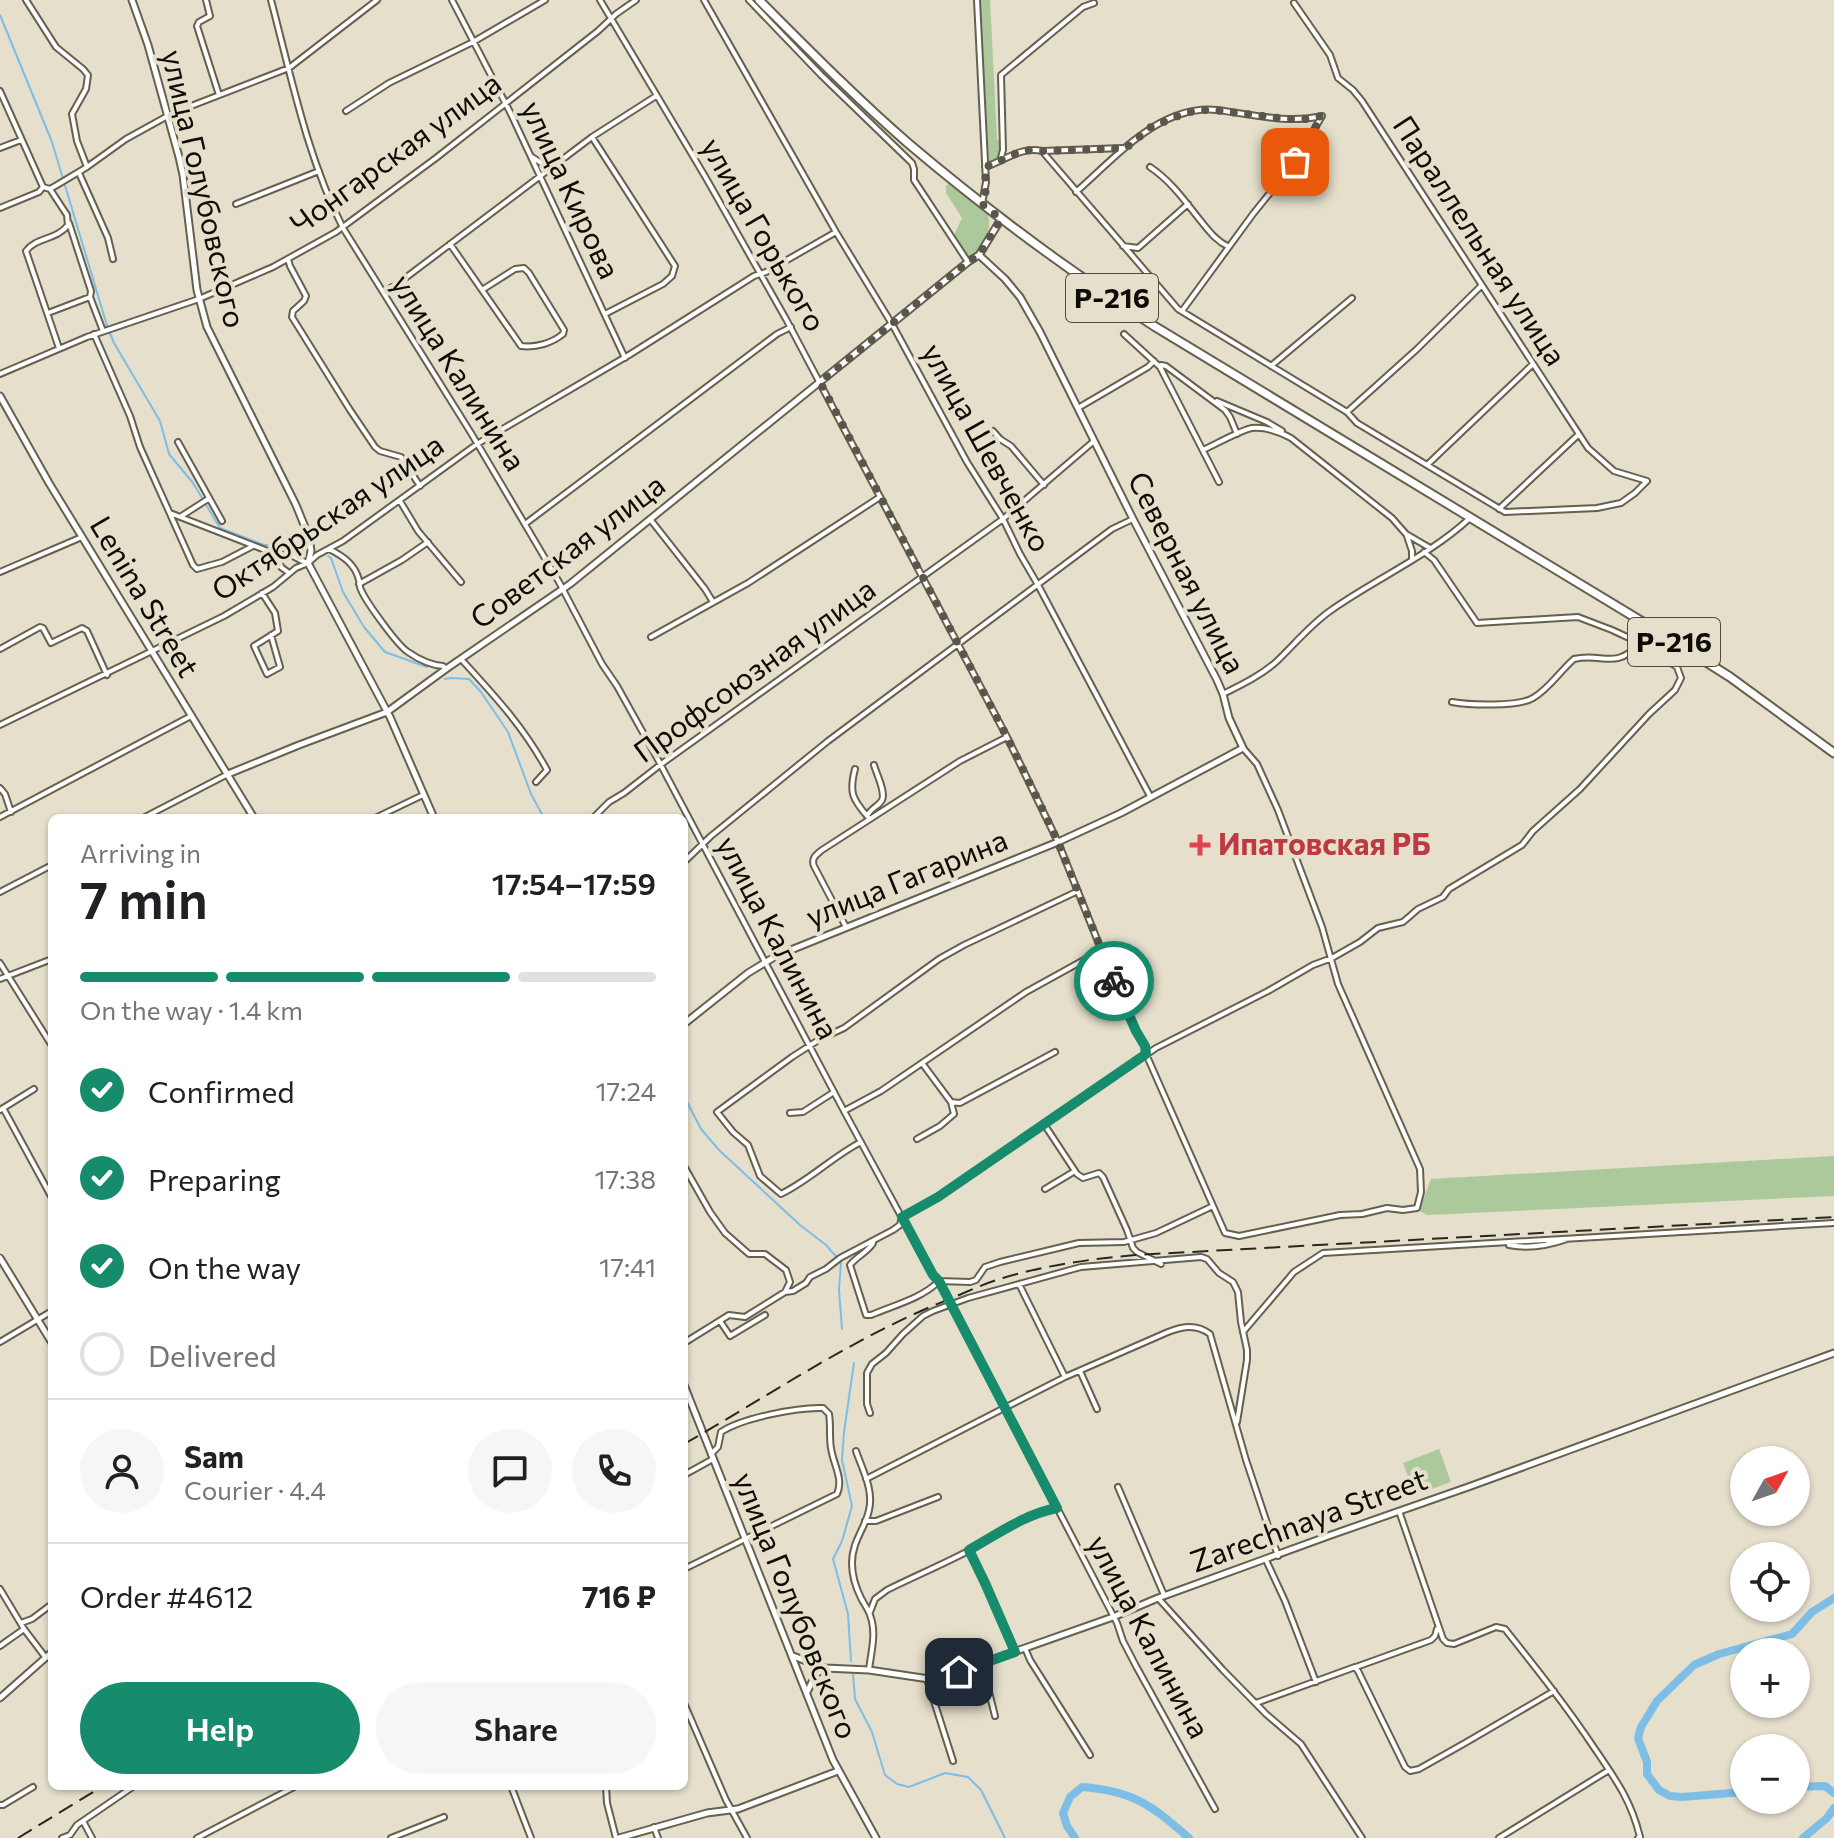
<!DOCTYPE html>
<html lang="en">
<head>
<meta charset="utf-8">
<style>
	:root { --surface:#fff; --page:#f6f6f6; --text:#202124; --muted:#757577; --line:#e0e0e0; --accent:#178c6d }
	body { margin:0; font-family:Commissioner,sans-serif; background:var(--page); color:var(--text); height:100vh; display:flex; flex-direction:column; font-size:30px; white-space:nowrap }
	* { box-sizing:border-box; margin:0 }
	p { font-size:26px; color:var(--muted) }
	.icon { flex:none; width:44px; height:44px; fill:none; stroke:currentColor; stroke-width:2; stroke-linecap:round; stroke-linejoin:round }
	.map { position:relative; flex:1; overflow:hidden }
	.details { position:absolute; left:48px; top:814px; width:640px; height:976px; display:flex; flex-direction:column; background:var(--surface); border-radius:12px; box-shadow:0 2px 6px #0004 }
	.details>* { flex:none }
	.needle { width:52px; rotate:50deg }
	.buttons { position:absolute; left:1730px; top:1446px; display:grid; gap:16px }
	.buttons a { display:grid; place-items:center; width:80px; height:80px; border-radius:50%; background:var(--surface); box-shadow:0 2px 6px #0004; font-size:40px }
	.pin { position:absolute; display:grid; place-items:center; width:68px; height:68px; color:#fff; margin:-34px; border-radius:16px; box-shadow:0 4px 12px #0006 }
	.courier { position:absolute; display:grid; place-items:center; width:80px; height:80px; margin:-40px; border:6px solid #178c6d; border-radius:50%; background:#fff; color:#222; box-shadow:0 2px 10px #0007 }
	.head em { font-style:normal; font-weight:600 }
	.head div { display:flex; flex-direction:column-reverse }
	.head { display:flex; align-items:center; justify-content:space-between; height:136px; padding:0 32px }
	h1 { font-size:52px; font-weight:600; line-height:60px }
	.bar { display:grid; grid-template-columns:repeat(4,1fr); gap:12px 8px; align-content:center; height:96px; padding:0 32px }
	.bar i { height:10px; border-radius:6px; background:var(--line) }
	.bar .on { background:var(--accent) }
	.bar p { grid-column:span 4 }
	.line { display:flex; align-items:center; gap:20px; padding:0 32px; border-top:2px solid var(--line) }
	.line div { flex:1 }
	.round { display:grid; place-items:center; flex:none; width:84px; height:84px; border-radius:42px; background:var(--page) }
	ol { padding:0 32px; list-style:none }
	li { display:flex; align-items:center; gap:24px; height:88px }
	li p { margin-inline-start:auto }
	li .icon { padding:8px; border-radius:50%; background:var(--accent); color:#fff; stroke-width:4 }
	li:last-child { color:var(--muted) }
	li i { width:44px; height:44px; border:4px solid var(--line); border-radius:50% }
	.primary-button { display:flex; gap:16px; margin-top:auto; padding:16px 32px }
	.primary-button a { flex:1; height:92px; border-radius:48px; background:var(--accent); color:#fff; font-size:32px; font-weight:600; line-height:92px; text-align:center }
	.primary-button a+a { background:var(--page); color:var(--text) }
	.map>svg:first-child { display:block }
	.green { fill:#abc99b }
	.lines { fill:none; stroke-linecap:round; stroke-linejoin:round }
	.stream { stroke:#7dbee6; stroke-width:2 }
	.river { stroke:#7dbee6; stroke-width:8 }
	.minor-casing { stroke:#66604f; stroke-width:8 }
	.tertiary-casing { stroke:#66604f; stroke-width:9 }
	.trunk-casing { stroke:#66604f; stroke-width:11 }
	.minor { stroke:#fff; stroke-width:4 }
	.tertiary { stroke:#fff; stroke-width:5 }
	.trunk { stroke:#fff; stroke-width:7 }
	.rail { stroke:#29271f; stroke-width:2; stroke-dasharray:16 8; stroke-linecap:butt }
	.done { stroke:#59564b; stroke-width:8; stroke-dasharray:0 14.4 }
	.route { stroke:#178c6d; stroke-width:10 }
	.health-dot { fill:#e0444e; stroke:#e5dfcb; stroke-width:3 }
	.labels { text-anchor:middle; stroke-width:8; stroke-linejoin:round; paint-order:stroke }
	.shield { fill:#e5dfcb; stroke:#4e4b41; stroke-width:2 }
	.shield-label { font-size:28px; font-weight:bold; fill:#0e0c06 }
	.street-label { font-size:30px; fill:#0e0c06; stroke:#e5dfcb }
	.health-label { font-size:30px; font-weight:bold; fill:#be3a42; stroke:#e5dfcb; text-anchor:start }
</style>
</head>
<body>
<div class="map">
<svg width="1834" height="1838" viewBox="0 0 1834 1838">
	<rect width="100%" height="100%" fill="#e5dfcb"/>
	<path class="green" d="M980,0H990L997,139L1000,142L998,158L990,163L989,161Z
		M950,183L987,211C993,228 985,246 971,257L965,255L953,237L962,218L946,193V186Z
		M1834,1156V1196L1427,1215L1420,1211L1422,1202L1431,1179Z
		M1439,1449L1451,1482L1415,1495L1403,1463Z"/>
	<g class="lines">
		<path class="stream" d="M0,15L52,142L108,329L114,343L160,421L169,454L193,483L220,528L264,545L302,543
			M328,556L331,558L343,592L364,627L385,652L427,667
			M445,679L451,678L469,679L481,692L508,732L531,794L544,818
			M684,1096L701,1129L719,1150L800,1225L826,1245L841,1262L839,1290L842,1329
			M851,1661L848,1614L833,1559L842,1541L852,1506L842,1460L844,1432L854,1363
			M853,1674L855,1699L872,1732L885,1775L897,1784L909,1787L945,1773L968,1777L981,1790L1005,1838"/>
		<path class="river" d="M1796,1787L1825,1786L1834,1793
			M1744,1792L1682,1797L1670,1796L1659,1790L1647,1774V1762L1638,1738L1641,1727L1657,1701L1694,1665L1719,1654L1792,1634L1812,1612L1834,1598
			M1075,1838L1067,1826L1063,1813L1070,1797L1082,1787C1134,1791 1151,1805 1189,1838
			M1803,1838L1827,1818L1834,1808"/>
		<g class="minor-casing">
			<path id="minor" d="M26,0L56,47L83,69L88,75L86,89L72,114L77,141L87,167
				M206,0L210,16L199,22L197,26L219,95
				M271,0C291,76 307,157 343,228L471,433L559,582L602,664L617,686L656,756L844,1111L933,1275L939,1281L1117,1623L1123,1641L1136,1666L1215,1809
				M452,0L510,112L625,358
				M600,0L706,178L786,319L1007,737L1058,842L1119,994L1136,1031L1145,1046L1146,1054L1225,1233L1239,1236L1340,1215L1362,1214L1387,1208L1403,1210L1417,1208L1421,1192L1420,1169L1338,984L1322,927L1278,810L1257,764L1243,748
				M704,0L836,232L892,324L967,462L1003,519L1020,554L1038,585L1150,796
				M749,0L821,75L912,163L914,169V180L968,262
				M977,0L986,182L982,204
				M0,91L43,187
				M346,111L389,83L473,42L545,0
				M592,137L675,266L672,276L663,284L605,314
				M0,148L21,140
				M1042,151L1123,148
				M532,157L543,164L553,165
				M1000,161L1003,150L1001,75L1083,7L1094,3
				M985,167C1004,161 1021,146 1042,151L1178,309L1347,412L1357,423L1505,512L1597,508L1621,503L1635,493L1647,481L1614,471L1588,448L1362,101L1353,90L1338,78L1330,55L1294,3
				M1150,167C1171,181 1185,201 1200,220C1209,231 1216,241 1229,247
				M79,173L108,238L113,259
				M43,187L50,189L57,185L87,167L126,139L173,113L289,68L377,0
				M50,189L67,215L68,225C57,240 36,237 26,251L59,348
				M1076,192C1115,158 1160,104 1217,110C1251,114 1287,124 1322,116L1295,162L1253,214L1182,311
				M236,204L319,171
				M0,208L39,192L43,187
				M69,223L91,291L90,297
				M450,244L521,346C536,348 552,343 563,334L564,330L529,273L524,268L515,269L482,290
				M1123,246L1138,248L1188,204
				M288,259L290,266L306,296L304,301L293,311L292,317L350,410L375,447L380,451L401,457L420,486
				M383,292L396,285L592,137L656,96
				M48,313L90,297L103,331
				M94,334L130,416L140,447L193,565L197,569L222,562L253,546
				M1124,334L1160,367L1219,482
				M1161,365L1166,366L1225,410L1230,417L1237,434
				M1271,366L1352,298
				M0,374L87,337L199,299L273,267L336,232L436,158L598,31L616,14L636,0
				M1217,401L1267,422L1282,431
				M1078,408L1148,367L1154,361
				M1347,412L1416,350L1481,286
				M993,431L1000,439L1011,446L1044,485
				M178,442L222,521
				M1203,450C1214,445 1243,429 1252,428C1265,427 1280,432 1291,438L1392,518L1406,534L1430,548
				M1427,465L1533,364
				M400,501L418,531L461,582
				M1499,509L1578,435
				M170,513L278,555C296,553 293,559 308,563
				M180,517L208,499
				M650,519L705,589L713,602
				M525,524L777,334L791,327
				M1407,536L1412,551V559
				M329,549C343,556 355,564 359,580C361,588 358,584 362,592C368,604 397,645 408,652C418,659 430,665 443,666L446,669
				M1424,552L1434,560L1477,623L1578,617L1612,630L1640,643C1615,671 1602,652 1574,659C1560,671 1549,689 1533,698C1518,707 1469,705 1452,702
				M278,555L281,567L289,573
				M0,572L82,537
				M359,584L402,560L428,542
				M262,593L275,613L278,631L254,646L267,674L280,667L271,635
				M651,637L748,583L880,497
				M0,649L40,627L43,628L51,643L82,628L87,631L107,675
				M461,659C493,694 524,727 547,770L536,782
				M1223,694C1241,685 1260,676 1276,662C1294,645 1309,626 1330,611C1375,579 1429,556 1470,518
				M0,725L224,616L273,587L296,568L308,563L317,555L343,541L477,444L629,355L754,276L766,272L836,232
				M855,769C849,792 852,799 868,817
				M0,788L5,794L11,812
				M867,816C871,808 879,806 882,800C886,792 876,773 874,765
				M0,817L191,716
				M143,818L228,774
				M375,818L423,795
				M593,818L609,802L624,793L660,765L1003,519L1094,441
				M684,862L711,836L828,741L1112,529L1133,519
				M0,892L52,865
				M846,927L814,866C811,858 816,855 822,850L960,761L1007,737
				M0,963L52,1046
				M0,979L52,959
				M922,1063L951,1102L960,1103L1055,1052
				M3,1108L52,1198
				M0,1110L34,1089
				M844,1111L881,1091L1026,992L1102,950
				M790,1113L803,1112L834,1092
				M1044,1124L1077,1174L1083,1178L1099,1173L1103,1177L1127,1230L1133,1248L1137,1252L1161,1264
				M917,1139L940,1126L954,1114L951,1102
				M861,1142C832,1157 810,1180 781,1194L760,1176L748,1145L733,1132L717,1112L792,1057L820,1039L844,1028L939,959L964,945L1078,891
				M684,1166L710,1212L725,1233L749,1254H765L786,1270L790,1282L785,1292
				M1045,1189L1075,1171
				M873,1243C868,1252 857,1256 850,1265L866,1315H871C894,1305 921,1299 939,1281L970,1282L976,1280L985,1267L1000,1262L1079,1243L1124,1242L1156,1233L1213,1206
				M1509,1245C1529,1249 1547,1246 1567,1239
				M1019,1284L1065,1377
				M720,1321L730,1336L765,1315
				M1243,1332L1294,1272L1323,1253L1834,1223
				M0,1342L52,1311
				M684,1343L729,1315L745,1317L785,1292L793,1291L806,1283L810,1277L826,1269L840,1258L893,1230L900,1225L902,1217L938,1197L1156,1048L1268,991L1313,965L1332,958L1360,942L1378,928L1403,922L1418,909L1443,897L1449,889L1522,845L1533,831L1580,789L1649,714L1675,690L1681,678L1677,667L1640,643L1651,627
				M1080,1371L1097,1409
				M870,1413L867,1404V1373L872,1364L886,1353L903,1334L923,1316L933,1311L968,1298L1081,1267L1201,1257L1207,1259L1219,1273L1233,1282L1238,1292L1241,1322L1247,1350V1360L1237,1422
				M856,1451C862,1469 874,1490 869,1510C865,1529 852,1541 852,1563C852,1574 856,1588 861,1598C864,1604 868,1609 870,1615C877,1633 871,1652 869,1670
				M684,1475L713,1459
				M866,1479L1065,1377L1168,1332C1183,1326 1197,1324 1210,1334L1246,1460L1278,1556
				M1118,1487L1164,1595
				M1399,1511L1443,1639L1447,1643L1454,1644L1496,1627L1505,1629C1536,1668 1567,1707 1595,1749C1616,1780 1631,1800 1640,1837L1638,1838
				M865,1521H876L938,1497
				M969,1550L985,1583L1015,1652
				M1266,1560L1285,1601L1316,1682
				M684,1569L837,1494C844,1479 833,1464 831,1448C829,1437 831,1426 829,1414L823,1408C798,1407 742,1418 721,1432L718,1447L711,1454
				M0,1589L24,1629L46,1658
				M1158,1598L1223,1670L1266,1714L1301,1744L1362,1838
				M870,1612L875,1599L887,1590C915,1576 944,1564 972,1549C998,1534 1026,1514 1056,1508
				M21,1623L32,1619L52,1604
				M0,1646L24,1629
				M1025,1648L1030,1660L1090,1755
				M982,1664L995,1716
				M1356,1667L1431,1640L1435,1636L1437,1629
				M927,1679L953,1761
				M684,1703L726,1800L747,1838
				M1256,1703L1355,1667L1358,1671L1405,1767L1410,1771L1419,1769L1465,1743L1554,1691
				M511,1786L531,1838
				M606,1786L607,1803L616,1838
				M0,1805H3L33,1787
				M83,1821L92,1838
				M654,1827L658,1838
				M62,1838L70,1835L77,1825L134,1786
				M197,1838L296,1786
				M391,1838L444,1817
				M1499,1838L1609,1770"/>
		</g>
		<g class="tertiary-casing">
			<path id="tertiary" d="M132,0L148,45L179,157L183,175L197,290L207,327L296,505L309,537L311,551L308,563L390,717L434,818
				M0,396L49,483L254,818
				M228,774L299,745L387,712L446,669L570,584L968,262L979,255L1001,219
				M684,1024L748,973L776,956L1058,842L1121,813L1243,748L1229,718L1223,694L1217,680L1133,519L1040,332L1020,297L1005,279L979,255
				M0,1258L52,1343
				M684,1385L833,1760L876,1838
				M793,1656L825,1668L869,1670L929,1679L940,1678L1113,1617L1158,1598L1331,1535L1471,1486L1834,1353
				M807,1692L816,1674L824,1668
				M0,1698L52,1652
				M619,1838L707,1813L738,1809L838,1771"/>
		</g>
		<g class="trunk-casing">
			<path id="trunk" d="M759,0C808,49 857,99 909,144C987,210 1069,271 1154,326L1651,627L1730,677L1834,753"/>
		</g>
		<use href="#minor" class="minor"/>
		<use href="#tertiary" class="tertiary"/>
		<use href="#trunk" class="trunk"/>
		<path class="rail" d="M684,1444C772,1394 857,1335 952,1298C969,1291 985,1283 1003,1278C1046,1265 1091,1259 1135,1255L1834,1217
			M18,1838L103,1786"/>
	</g>
	<g class="lines">
		<path class="done" d="M1114,981L1058,842L1040,804L1007,737L820,382L968,262L979,255L1001,219L982,204L986,190L985,167C1004,161 1021,146 1042,151L1126,148L1151,127L1185,113L1200,110H1213L1287,119H1306L1322,116L1295,162"/>
		<path class="route" d="M959,1672L1015,1652L985,1583L969,1550C996,1535 1025,1514 1057,1508L939,1281L933,1275L902,1217L938,1197L1146,1054L1145,1046L1136,1031L1114,981"/>
	</g>
	<path class="health-dot" d="M1196 833h8v8h8v8h-8v8h-8v-8h-8v-8h8z"/>
	<g class="labels">
		<g class="shield">
			<rect x="1066" y="274" width="92" height="48" rx="6"/>
			<rect x="1628" y="618" width="92" height="48" rx="6"/>
		</g>
		<g class="shield-label">
			<text x="1112" y="308">Р-216</text>
			<text x="1674" y="652">Р-216</text>
		</g>
		<g class="street-label">
			<text transform="translate(396 154) rotate(-36)" y="10">Чонгарская улица</text>
			<text transform="translate(203 189) rotate(77)" y="10">улица Голубовского</text>
			<text transform="translate(570 190) rotate(65)" y="10">улица Кирова</text>
			<text transform="translate(763 235) rotate(60)" y="10">улица Горького</text>
			<text transform="translate(1479 241) rotate(57)" y="10">Параллельная улица</text>
			<text transform="translate(458 373) rotate(58)" y="10">улица Калинина</text>
			<text transform="translate(986 448) rotate(61)" y="10">улица Шевченко</text>
			<text transform="translate(328 518) rotate(-34)" y="10">Октябрьская улица</text>
			<text transform="translate(568 552) rotate(-37)" y="10">Советская улица</text>
			<text transform="translate(1186 573) rotate(63)" y="10">Северная улица</text>
			<text transform="translate(144 597) rotate(59)" y="10">Lenina Street</text>
			<text transform="translate(755 671) rotate(-36)" y="10">Профсоюзная улица</text>
			<text transform="translate(907 879) rotate(-22)" y="10">улица Гагарина</text>
			<text transform="translate(777 938) rotate(62)" y="10">улица Калинина</text>
			<text transform="translate(1309 1521) rotate(-20)" y="10">Zarechnaya Street</text>
			<text transform="translate(795 1606) rotate(68)" y="10">улица Голубовского</text>
			<text transform="translate(1148 1637) rotate(62)" y="10">улица Калинина</text>
		</g>
		<g class="health-label">
			<text x="1218" y="855">Ипатовская РБ</text>
		</g>
	</g>
</svg>
<div class="buttons">
<a><svg class="needle" viewBox="-14 -14 28 28"><path d="M0-13l5 13h-10z" fill="#e53935"/><path d="M0 13l5-13h-10z" fill="#757577"/></svg></a>
<a><svg class="icon" aria-label="locate" viewBox="0 0 24 24"><circle cx="12" cy="12" r="6"/><path d="M12 2v4M12 18v4M2 12h4M18 12h4"/></svg></a>
<a>+</a>
<a>−</a>
</div>
<div class="pin" style="left:1295px;top:162px;background:#ea580c"><svg class="icon" aria-label="bag" viewBox="0 0 24 24"><path d="M5 8h14l-1 12H6zM9 8a3 3 0 0 1 6 0"/></svg></div>
<div class="pin" style="left:959px;top:1672px;background:#1f2937"><svg class="icon" aria-label="home" viewBox="0 0 24 24"><path d="M3 11l9-7 9 7M6 9v11h12V9"/></svg></div>
<div class="courier" style="left:1114px;top:981px"><svg class="icon" aria-label="bike" viewBox="0 0 24 24"><circle cx="6" cy="16" r="4"/><circle cx="18" cy="16" r="4"/><path d="M6 16l4-8h5l3 8M10 8l3 8H6M13 5h3"/></svg></div>
<section class="details">
<div class="head"><div><h1>7 min</h1><p>Arriving in</p></div><em>17:54–17:59</em></div>
<div class="bar"><i class="on"></i><i class="on"></i><i class="on"></i><i></i><p>On the way · 1.4 km</p></div>
<ol>
<li><svg class="icon" aria-label="check" viewBox="0 0 24 24"><path d="M5 12l5 5 9-10"/></svg>Confirmed<p>17:24</p></li>
<li><svg class="icon" aria-label="check" viewBox="0 0 24 24"><path d="M5 12l5 5 9-10"/></svg>Preparing<p>17:38</p></li>
<li><svg class="icon" aria-label="check" viewBox="0 0 24 24"><path d="M5 12l5 5 9-10"/></svg>On the way<p>17:41</p></li>
<li><i></i>Delivered</li>
</ol>
<div class="line" style="height:144px"><a class="round"><svg class="icon" aria-label="person" viewBox="0 0 24 24"><circle cx="12" cy="8" r="4"/><path d="M4 21q1-7 8-7t8 7"/></svg></a><div><b>Sam</b><p>Courier · 4.4</p></div><a class="round"><svg class="icon" aria-label="chat" viewBox="0 0 24 24"><path d="M4 5h16v11H9l-5 4z"/></svg></a><a class="round"><svg class="icon" aria-label="phone" viewBox="0 0 24 24"><path d="M5 4h4l2 5-3 2q2 4 5 5l2-3 5 2v4C11 20 4 13 5 4z"/></svg></a></div>
<div class="line" style="height:104px"><div>Order #4612</div><b>716 ₽</b></div>
<div class="primary-button"><a>Help</a><a>Share</a></div>
</section>
</div>
</body>
</html>
